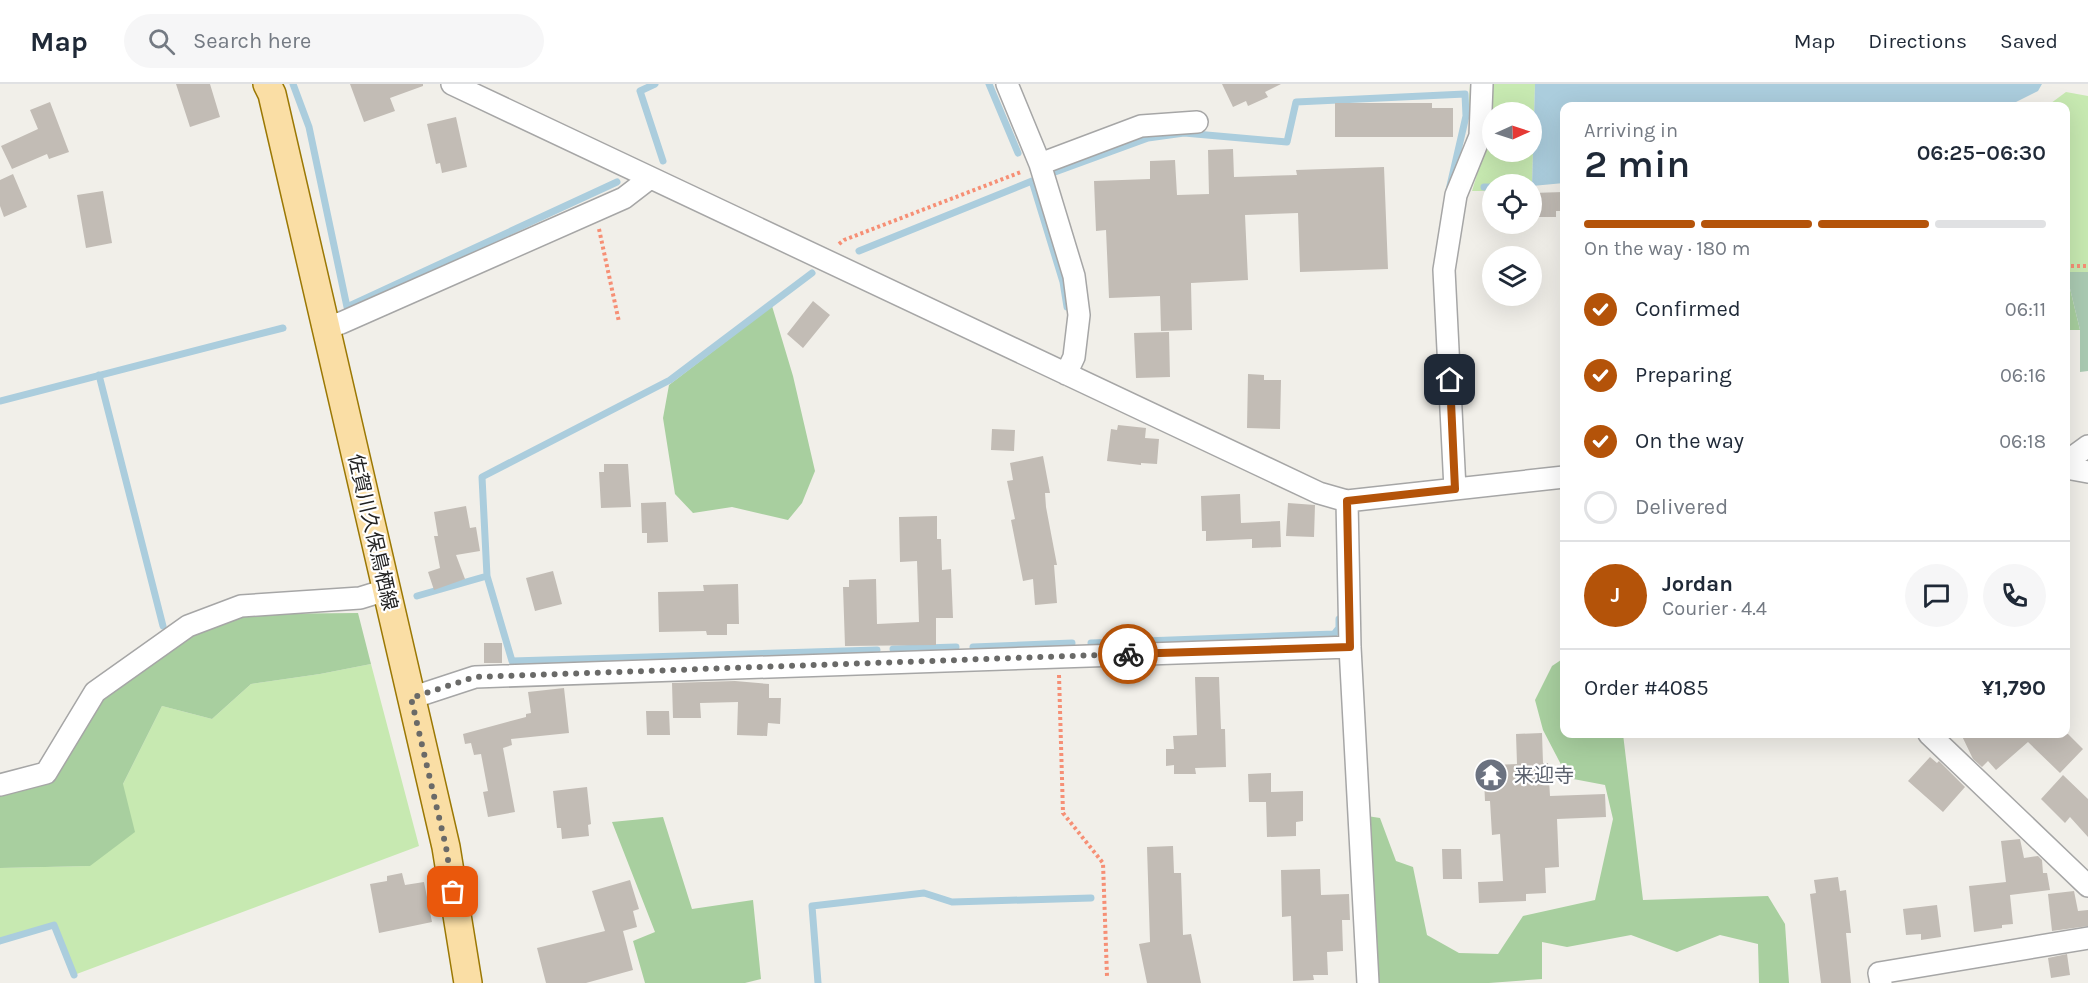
<!DOCTYPE html>
<html lang="en">
<head>
<meta charset="utf-8">
<style>
	:root { --surface:#fff; --page:#f6f6f7; --text:#1f2937; --muted:#747a83; --line:#e0e1e3; --accent:#b45309 }
	body { margin:0; font-family:Karla,"Noto Sans JP",sans-serif; background:var(--page); color:var(--text); height:100vh; display:flex; flex-direction:column; font-size:22px; white-space:nowrap }
	* { box-sizing:border-box; margin:0 }
	p { font-size:20px; color:var(--muted) }
	.icon { flex:none; width:33px; height:33px; fill:none; stroke:currentColor; stroke-width:2; stroke-linecap:round; stroke-linejoin:round }
	.map { position:relative; flex:1; overflow:hidden }
	.details { position:absolute; left:1560px; top:18px; width:510px; height:636px; display:flex; flex-direction:column; background:var(--surface); border-radius:12px; box-shadow:0 6px 24px #0002 }
	.details>* { flex:none }
	.needle { width:39px; rotate:87deg }
	.fabs { position:absolute; left:1482px; top:18px; display:grid; gap:12px }
	.fabs a { display:grid; place-items:center; width:60px; height:60px; border-radius:50%; background:var(--surface); box-shadow:0 6px 24px #0002; font-size:30px }
	.pin { position:absolute; display:grid; place-items:center; width:51px; height:51px; color:#fff; margin:-26px; border-radius:12px; box-shadow:0 3px 9px #0006 }
	.courier { position:absolute; display:grid; place-items:center; width:60px; height:60px; margin:-30px; border:4px solid #b45309; border-radius:50%; background:#fff; color:#222; box-shadow:0 2px 8px #0007 }
	.head em { font-style:normal; font-weight:600 }
	.head div { display:flex; flex-direction:column-reverse }
	.head { display:flex; align-items:center; justify-content:space-between; height:102px; padding:0 24px }
	h1 { font-size:39px; font-weight:600; line-height:45px }
	.bar { display:grid; grid-template-columns:repeat(4,1fr); gap:9px 6px; align-content:center; height:72px; padding:0 24px }
	.bar i { height:8px; border-radius:4px; background:var(--line) }
	.bar .current { background:var(--accent) }
	.bar p { grid-column:span 4 }
	.line { display:flex; align-items:center; gap:15px; padding:0 24px; border-top:2px solid var(--line) }
	.line div { flex:1 }
	.round { display:grid; place-items:center; flex:none; width:63px; height:63px; border-radius:32px; background:var(--page) }
	ol { padding:0 24px; list-style:none }
	li { display:flex; align-items:center; gap:18px; height:66px }
	li p { margin-inline-start:auto }
	li .icon { padding:6px; border-radius:50%; background:var(--accent); color:#fff; stroke-width:4 }
	li:last-child { color:var(--muted) }
	li i { width:33px; height:33px; border:3px solid var(--line); border-radius:50% }
	header { display:flex; align-items:center; gap:36px; box-sizing:border-box; height:84px; padding:0 30px; background:var(--surface); border-bottom:2px solid var(--line) }
	header strong { font-size:28px }
	nav { display:flex; gap:33px; margin-inline-start:auto; font-size:21px }
	.search { width:420px; height:54px; background:var(--page); display:flex; align-items:center; gap:15px; box-sizing:border-box; padding:0 21px; border-radius:33px; color:var(--muted); font-size:22px }
	.map>svg:first-child { display:block }
	.grass { fill:#c7e9b1; fill-rule:evenodd }
	.forest { fill:#a8cf9f }
	.cemetery { fill:#aacab2 }
	.water { fill:#abcddd }
	.lines { fill:none; stroke-linecap:round; stroke-linejoin:round }
	.stream { stroke:#abcddd; stroke-width:7 }
	.building { fill:#c2bcb5 }
	.minor-casing { stroke:#a6a6a6; stroke-width:24 }
	.major-casing { stroke:#9b7804; stroke-width:30 }
	.path { stroke:#f68f75; stroke-width:4; stroke-dasharray:3 3; stroke-linecap:butt }
	.minor { stroke:#fff; stroke-width:21 }
	.major { stroke:#fadea5; stroke-width:27 }
	.done { stroke:#6a6a68; stroke-width:6; stroke-dasharray:0 10.8 }
	.route { stroke:#b45309; stroke-width:8 }
	.labels { text-anchor:middle; stroke-width:4.5; stroke-linejoin:round; paint-order:stroke }
	.street-label { font-size:20px; fill:#222; stroke:#fff }
	.worship-label { font-size:20px; fill:#5b616d; stroke:#fff; text-anchor:start }
</style>
</head>
<body>
<header>
<strong>Map</strong>
<div class="search"><svg class="icon" aria-label="search" viewBox="0 0 24 24"><circle cx="10" cy="10" r="6"/><path d="M15 15l6 6"/></svg>Search here</div>
<nav><a>Map</a><a>Directions</a><a>Saved</a></nav>
</header>
<div class="map">
<svg width="2088" height="899" viewBox="0 0 2088 899">
	<rect width="100%" height="100%" fill="#f1efe9"/>
	<path class="grass" d="M1470,0H1535L1532,102L1534,106H1532V100H1492V107H1472L1490,48L1468,32ZM1492,28H1532V68H1492Z
		M2066,8L2088,12V188H2066V22H2047Z
		M371,580L419,762L74,891L54,841L0,857V784L90,782L123,700L162,622L212,635L251,600L320,590Z"/>
	<path class="forest" d="M2066,184V188L2080,246H2066Z
		M772,222L793,292L815,387L802,419L788,436L732,423L693,429L675,410L663,334L669,301Z
		M358,529L371,580L320,590L251,600L212,635L162,622L123,700L135,748L90,782L0,784V708L55,692L98,613L188,551L241,530Z
		M1564,574V650H1623L1643,816L1768,812L1785,840L1789,899H1759L1758,860L1720,851L1677,868L1631,851L1567,863L1542,858V895L1489,899H1375L1367,732L1380,734L1396,777L1413,783L1427,851L1459,869L1498,870L1523,832L1595,816L1613,735L1605,701L1568,694L1543,646L1535,616L1552,582Z
		M663,733L692,825L753,816L761,895L745,899H645L633,857L655,848L612,738Z"/>
	<path class="cemetery" d="M2066,188H2088V287L2080,288V246Z"/>
	<path class="water" d="M1535,0H2042L2038,7L2010,21L1866,20L1858,22H1564V99L1532,102Z"/>
	<g class="lines">
		<path class="stream" d="M293,0L309,43L347,223L617,98
			M655,0L640,7L663,77
			M989,0L1018,69
			M1055,88L1148,54L1184,49L1287,58L1296,18L1465,10L1466,32L1449,106
			M1484,103H1492
			M859,167L1032,97L1063,198L1067,223
			M99,291L163,542
			M0,317L283,244
			M487,492L482,393L670,296L812,189
			M417,512L487,492L512,577L877,566
			M1091,559L1334,550L1339,544V535
			M973,563L1072,559
			M893,565L956,563
			M0,857L54,841L74,891
			M818,899L812,822L924,809L952,818L1091,814"/>
	</g>
	<path class="building" d="M176,0H210L220,33L190,43Z
		M350,0H423V2L390,14L395,27L364,38Z
		M1222,0H1281L1265,8L1268,13L1248,22L1246,17L1233,23Z
		M50,18L69,68L49,75L47,70L12,85L1,62L38,45L30,26Z
		M1335,19H1432V24H1453V53H1335Z
		M456,33L467,83L442,89L440,79L436,80L427,40Z
		M1233,65L1234,93L1297,91L1296,86L1384,83L1388,185L1300,188L1298,129L1245,131L1248,196L1191,199L1192,246L1161,247L1160,212L1109,214L1106,146L1096,147L1094,97L1150,95V77L1175,76L1177,111L1209,110L1208,66Z
		M13,90L27,123L4,133L0,122V96Z
		M103,107L112,159L86,164L77,111Z
		M1564,108V127H1556V133H1532V109Z
		M813,217L830,231L803,264L787,250Z
		M1169,248L1170,293L1136,294L1134,249Z
		M1248,290L1264,291V296H1281L1280,345L1247,344Z
		M1118,341L1146,344L1145,354L1159,355L1157,380L1141,379V381L1107,377L1111,345L1117,346Z
		M992,345L1015,346L1014,367L991,366Z
		M1043,372L1050,409H1045L1046,423L1057,481H1054L1057,519L1035,521L1033,495L1023,497L1011,436L1015,435L1007,397L1013,396L1010,379Z
		M604,380H628L631,423L601,424L599,388H604Z
		M1240,410L1241,439L1280,437L1281,463L1252,464V455L1206,457V447H1202L1201,412Z
		M666,418L668,458L647,459V449H642L641,419Z
		M1288,419L1315,421L1314,453L1286,452Z
		M466,422L470,444L476,443L480,467L456,471L465,495L434,506L428,488L440,484L434,452H438L434,428Z
		M937,432V455H941L942,486L951,485L953,534H936V561L845,562L843,503H849V496L876,495L877,540L919,538L917,477L900,478L899,433Z
		M553,487L562,520L535,527L526,494Z
		M738,500L739,540H727V551H707L706,547L659,548L658,508L704,507L703,501Z
		M484,559H502V579H484Z
		M1195,593H1219L1221,645H1225L1226,683L1195,684L1196,690H1174V681L1166,682V665H1174L1173,652L1197,651Z
		M735,597L769,600V614H781L780,640L768,639L767,652L737,651L738,618L700,619L701,634H673L672,599Z
		M564,604L569,649L511,655L512,661L503,664L515,728L488,733L483,708L488,707L481,670L474,671L471,659L465,660L463,650L526,633V630L531,629L528,608Z
		M646,627H669L670,651H647Z
		M1542,649L1543,679H1548L1550,712L1605,710L1606,733L1557,735L1559,783L1545,784L1546,809L1526,810V817L1479,819L1478,798L1503,797L1500,750L1492,751L1490,717H1485L1484,695H1494V681L1517,680L1516,650Z
		M1961,650H2068L2083,665L2060,689L2028,658L1996,686L1988,677L1982,683L1973,675Z
		M1930,673L1937,679L1939,677L1965,703L1943,728L1908,697Z
		M1271,689V708L1303,707V737L1296,738V752L1267,753L1266,718H1249L1248,690Z
		M2063,691L2088,715V753L2070,733L2065,739L2041,715Z
		M587,703L591,740L588,741L589,752L562,755L561,744H557L553,707Z
		M2020,755L2024,774L2038,772L2042,776L2043,789H2047L2050,806L2010,811L2013,840L2002,841V844L1974,848L1969,802L2006,798L2001,757Z
		M1173,762L1174,789H1181L1183,851L1191,850L1201,899H1147L1139,860L1150,858L1147,763Z
		M1442,765H1461L1462,795H1443Z
		M1320,785L1321,811L1349,810L1350,836H1342L1343,867L1327,868L1328,891H1313L1314,896L1293,897L1291,832L1282,833L1281,786Z
		M402,789L405,801L424,798L432,838L379,849L370,800L387,797V792Z
		M1838,793L1840,807L1846,806L1851,849H1846L1851,899H1821L1810,810L1816,809L1814,796Z
		M630,796L639,825L633,827L637,843L623,847L633,886L586,899H546L537,864L605,847L592,807Z
		M2074,807L2078,827L2088,826V842L2052,847L2048,810Z
		M1937,821L1941,853L1921,856V850L1906,851L1903,825Z
		M2067,870L2070,891L2051,894L2048,874Z"/>
	<g class="lines">
		<g class="minor-casing">
			<path id="minor" d="M452,0L1319,409L1347,417L1564,393
				M1007,0L1040,80L1074,192L1079,231L1074,273L1066,290
				M1040,80L1141,42L1197,38
				M326,243L341,239L624,114L650,94
				M2066,378L2088,362
				M2066,384L2088,388
				M1455,405L1444,186L1456,111L1480,52L1482,0
				M1347,417L1350,563L1368,899
				M411,614L475,593L1350,563
				M1929,650L2088,802
				M0,701L46,689L95,608L188,542L241,522L360,514L386,506
				M1881,899L1879,889L2088,854"/>
		</g>
		<g class="major-casing">
			<path id="major" d="M267,0L272,10L446,763L468,899"/>
		</g>
		<path class="path" d="M599,145L619,238
			M839,160L844,156L1021,88
			M2071,182H2088
			M1059,591L1063,729L1103,779L1107,892"/>
		<use href="#minor" class="minor"/>
		<use href="#major" class="major"/>
	</g>
	<g class="lines">
		<path class="done" d="M453,808L446,763L411,614L475,593L1128,570"/>
		<path class="route" d="M1128,570L1350,563L1347,417L1455,405L1450,296"/>
	</g>
	<defs>
		<g id="temple-disc" transform="scale(1.725)"><circle r="9.5" fill="#6b7280" stroke="#fff"/><path d="M0-6L5-2H3V0L6.5 2.5H4V6H1.5V3h-3V6H-4V2.5H-6.5L-3 0V-2H-5Z" fill="#fff"/></g>
	</defs>
	<g fill-rule="evenodd">
		<use href="#temple-disc" x="1491" y="691"/>
	</g>
	<g class="labels">
		<g class="street-label">
			<text transform="translate(373 448) rotate(77)" y="7">佐賀川久保鳥栖線</text>
		</g>
		<g class="worship-label">
			<text x="1514" y="698">来迎寺</text>
		</g>
	</g>
</svg>
<div class="fabs">
<a><svg class="needle" viewBox="-14 -14 28 28"><path d="M0-13l5 13h-10z" fill="#e53935"/><path d="M0 13l5-13h-10z" fill="#747a83"/></svg></a>
<a><svg class="icon" aria-label="locate" viewBox="0 0 24 24"><circle cx="12" cy="12" r="6"/><path d="M12 2v4M12 18v4M2 12h4M18 12h4"/></svg></a>
<a><svg class="icon" aria-label="layers" viewBox="0 0 24 24"><path d="M12 4l9 5-9 5-9-5zM3 14l9 5 9-5"/></svg></a>
</div>
<div class="pin" style="left:453px;top:808px;background:#ea580c"><svg class="icon" aria-label="bag" viewBox="0 0 24 24"><path d="M5 8h14l-1 12H6zM9 8a3 3 0 0 1 6 0"/></svg></div>
<div class="pin" style="left:1450px;top:296px;background:#1f2937"><svg class="icon" aria-label="home" viewBox="0 0 24 24"><path d="M3 11l9-7 9 7M6 9v11h12V9"/></svg></div>
<div class="courier" style="left:1128px;top:570px"><svg class="icon" aria-label="bike" viewBox="0 0 24 24"><circle cx="6" cy="16" r="4"/><circle cx="18" cy="16" r="4"/><path d="M6 16l4-8h5l3 8M10 8l3 8H6M13 5h3"/></svg></div>
<section class="details">
<div class="head"><div><h1>2 min</h1><p>Arriving in</p></div><em>06:25–06:30</em></div>
<div class="bar"><i class="current"></i><i class="current"></i><i class="current"></i><i></i><p>On the way · 180 m</p></div>
<ol>
<li><svg class="icon" aria-label="check" viewBox="0 0 24 24"><path d="M5 12l5 5 9-10"/></svg>Confirmed<p>06:11</p></li>
<li><svg class="icon" aria-label="check" viewBox="0 0 24 24"><path d="M5 12l5 5 9-10"/></svg>Preparing<p>06:16</p></li>
<li><svg class="icon" aria-label="check" viewBox="0 0 24 24"><path d="M5 12l5 5 9-10"/></svg>On the way<p>06:18</p></li>
<li><i></i>Delivered</li>
</ol>
<div class="line" style="height:108px"><b class="round" style="background:var(--accent);color:#fff">J</b><div><b>Jordan</b><p>Courier · 4.4</p></div><a class="round"><svg class="icon" aria-label="chat" viewBox="0 0 24 24"><path d="M4 5h16v11H9l-5 4z"/></svg></a><a class="round"><svg class="icon" aria-label="phone" viewBox="0 0 24 24"><path d="M5 4h4l2 5-3 2q2 4 5 5l2-3 5 2v4C11 20 4 13 5 4z"/></svg></a></div>
<div class="line" style="height:78px"><div>Order #4085</div><b>¥1,790</b></div>
</section>
</div>
</body>
</html>
